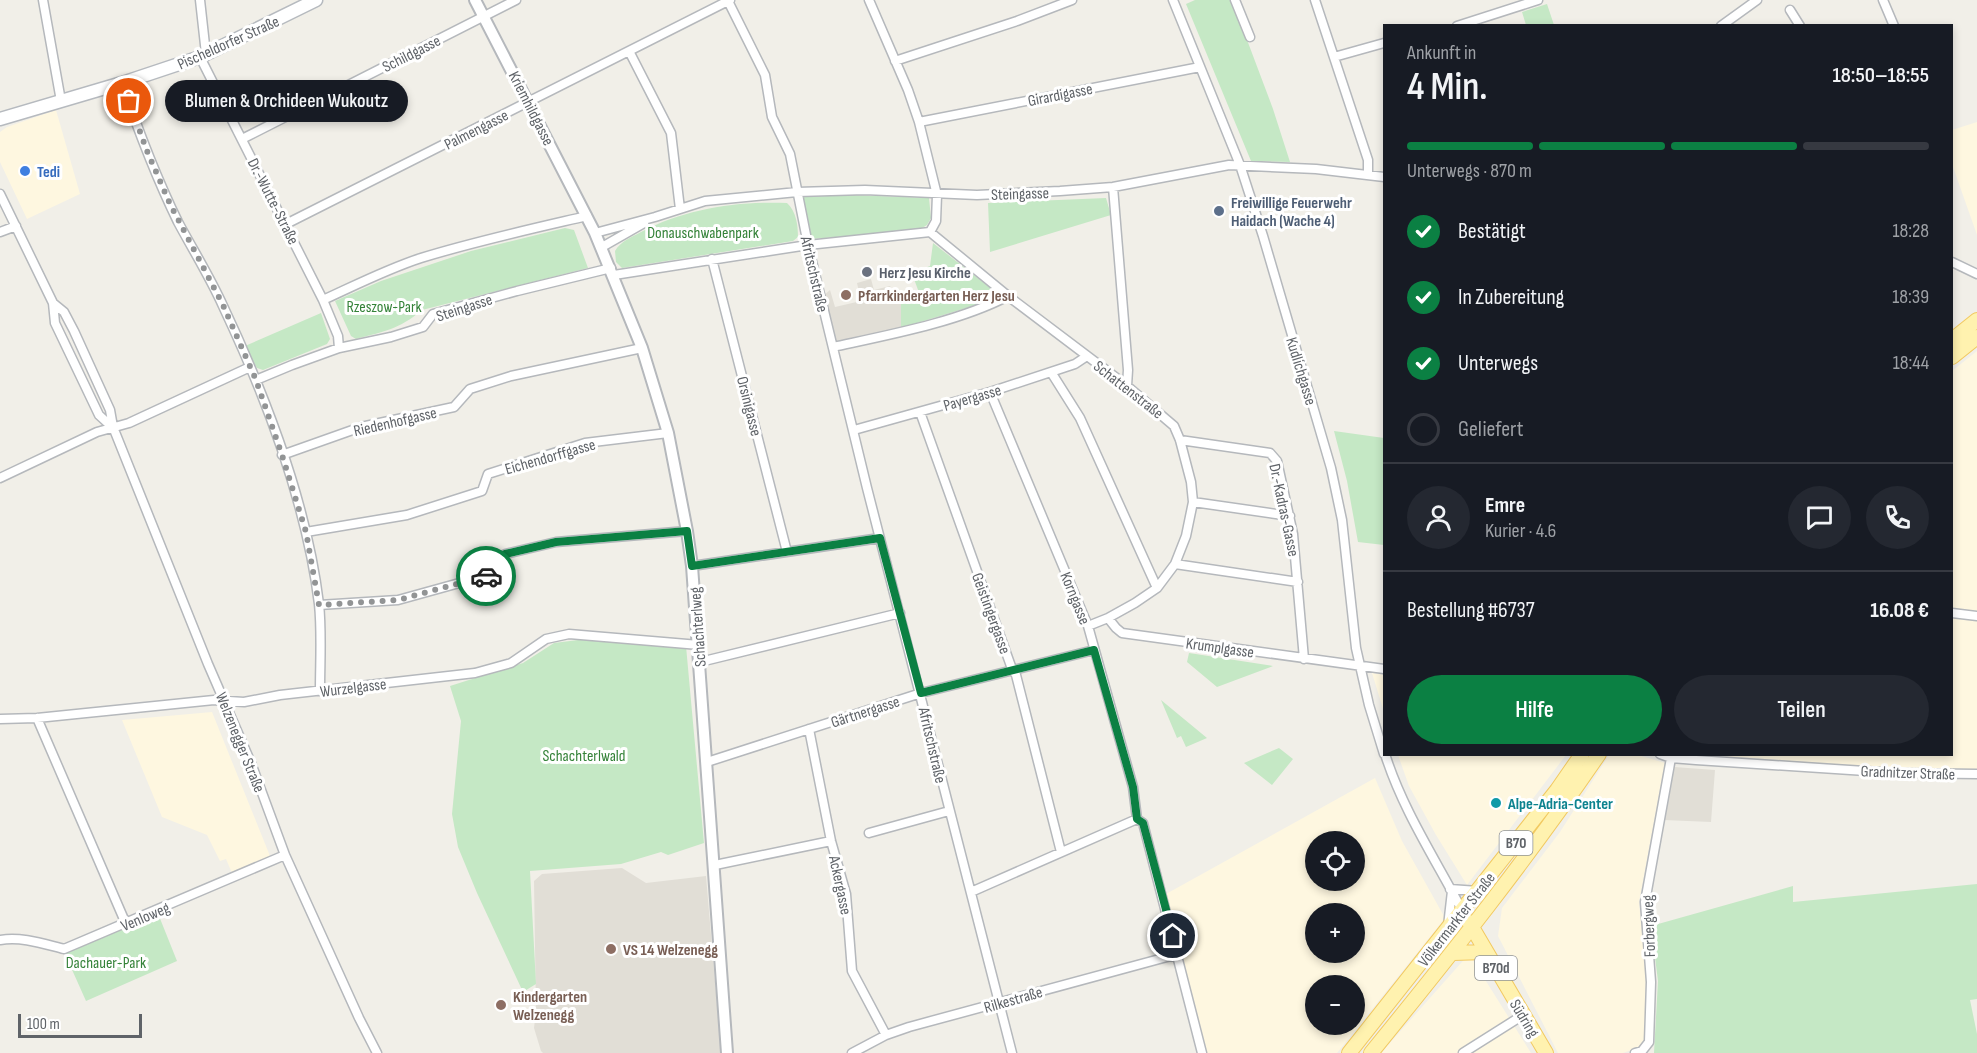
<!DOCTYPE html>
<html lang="de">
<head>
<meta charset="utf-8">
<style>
	:root { --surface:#171b24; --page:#242831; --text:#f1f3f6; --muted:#9ea1a6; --line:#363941; --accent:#0b8043 }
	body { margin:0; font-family:"Sofia Sans Condensed",sans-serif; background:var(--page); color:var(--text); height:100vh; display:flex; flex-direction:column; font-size:22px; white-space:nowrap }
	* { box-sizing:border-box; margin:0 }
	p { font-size:20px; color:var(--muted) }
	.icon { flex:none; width:33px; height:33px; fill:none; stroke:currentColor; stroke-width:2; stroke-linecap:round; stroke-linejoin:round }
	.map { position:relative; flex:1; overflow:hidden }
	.panel { position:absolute; left:1383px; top:24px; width:570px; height:732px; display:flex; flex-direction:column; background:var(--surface); border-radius:0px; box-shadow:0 3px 9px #0003 }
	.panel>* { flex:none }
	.buttons { position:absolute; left:1305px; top:831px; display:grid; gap:12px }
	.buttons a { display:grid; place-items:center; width:60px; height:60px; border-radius:50%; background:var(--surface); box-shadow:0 3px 9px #0003; font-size:30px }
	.scale { position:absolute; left:18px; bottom:15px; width:124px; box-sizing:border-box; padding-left:6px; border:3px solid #5f6368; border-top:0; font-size:16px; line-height:21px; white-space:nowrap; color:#5f6368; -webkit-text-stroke:4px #fff; paint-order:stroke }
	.pin { position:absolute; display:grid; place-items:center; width:51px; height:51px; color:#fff; margin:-26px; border:3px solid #fff; border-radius:50%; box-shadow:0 2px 6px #0007 }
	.courier { position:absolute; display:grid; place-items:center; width:60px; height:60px; margin:-30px; border:4px solid #0b8043; border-radius:50%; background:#fff; color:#222; box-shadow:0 2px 8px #0007 }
	.bubble { position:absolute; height:42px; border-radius:21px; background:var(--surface); box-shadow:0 3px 9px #0003; font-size:20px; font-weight:600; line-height:42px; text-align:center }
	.headline em { font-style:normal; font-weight:600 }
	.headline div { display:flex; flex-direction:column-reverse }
	.headline { display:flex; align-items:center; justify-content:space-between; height:102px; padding:0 24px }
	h1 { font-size:39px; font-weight:600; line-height:45px }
	.bar { display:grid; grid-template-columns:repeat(4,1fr); gap:9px 6px; align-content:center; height:72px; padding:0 24px }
	.bar i { height:8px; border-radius:4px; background:var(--line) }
	.bar .active { background:var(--accent) }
	.bar p { grid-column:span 4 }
	.line { display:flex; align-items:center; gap:15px; padding:0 24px; border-top:2px solid var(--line) }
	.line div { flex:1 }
	.round { display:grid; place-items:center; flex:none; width:63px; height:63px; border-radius:32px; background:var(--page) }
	ol { padding:0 24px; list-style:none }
	li { display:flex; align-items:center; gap:18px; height:66px }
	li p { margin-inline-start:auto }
	li .icon { padding:6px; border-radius:50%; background:var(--accent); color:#fff; stroke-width:4 }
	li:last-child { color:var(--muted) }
	li i { width:33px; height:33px; border:3px solid var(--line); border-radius:50% }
	.cta { display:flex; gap:12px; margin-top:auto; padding:12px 24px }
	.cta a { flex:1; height:69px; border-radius:36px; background:var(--accent); color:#fff; font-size:24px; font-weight:600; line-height:69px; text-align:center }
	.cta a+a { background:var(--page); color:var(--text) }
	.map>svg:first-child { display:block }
	.commercial { fill:#fef7e0; fill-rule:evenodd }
	.education { fill:#e1ded6 }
	.green { fill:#c5e8c5 }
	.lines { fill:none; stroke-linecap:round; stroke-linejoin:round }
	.minor-casing { stroke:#b5b8bc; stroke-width:11 }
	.tertiary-casing { stroke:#b5b8bc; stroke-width:14 }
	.secondary-casing { stroke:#b6babf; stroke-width:15 }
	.primary-casing { stroke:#f2c960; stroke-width:16 }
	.minor { stroke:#fff; stroke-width:8 }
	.tertiary { stroke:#fff; stroke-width:10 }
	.secondary { stroke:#fff; stroke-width:12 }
	.primary { stroke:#fff2af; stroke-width:14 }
	.done { stroke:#929495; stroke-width:6; stroke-dasharray:0 10.8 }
	.route { stroke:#0b8043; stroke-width:8 }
	.shop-dot { fill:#3f7fe0; stroke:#fff; stroke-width:2 }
	.service-dot { fill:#5c6f8a; stroke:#fff; stroke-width:2 }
	.worship-dot { fill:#6b7280; stroke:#fff; stroke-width:2 }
	.education-dot { fill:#8d6e63; stroke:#fff; stroke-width:2 }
	.culture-dot { fill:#0f9aa8; stroke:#fff; stroke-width:2 }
	.labels { text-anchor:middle; stroke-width:6; stroke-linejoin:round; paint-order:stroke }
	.shield { fill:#fff; stroke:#8f9295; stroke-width:1.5 }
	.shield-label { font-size:15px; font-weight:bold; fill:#5f6368 }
	.street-label { font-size:16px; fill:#5f6368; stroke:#fff }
	.shop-label { font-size:16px; font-weight:bold; fill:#366cbe; stroke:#fff; text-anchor:start }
	.service-label { font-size:16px; font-weight:bold; fill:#4e5e75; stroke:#fff; text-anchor:start }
	.park-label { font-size:16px; fill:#348238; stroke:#fff }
	.worship-label { font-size:16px; font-weight:bold; fill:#5b616d; stroke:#fff; text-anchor:start }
	.education-label { font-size:16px; font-weight:bold; fill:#785e54; stroke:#fff; text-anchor:start }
	.culture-label { font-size:16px; font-weight:bold; fill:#0d838f; stroke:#fff; text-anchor:start }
</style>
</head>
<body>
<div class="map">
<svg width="1977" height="1053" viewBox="0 0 1977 1053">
	<rect width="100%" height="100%" fill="#f1efe8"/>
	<path class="commercial" d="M56,110L80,194L27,219L0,162V132L7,127Z
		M1977,122V235L1952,164V130Z
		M1977,351V769H1902L1711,755L1952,754V371Z
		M1372,673L1384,675V712Z
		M212,712L270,856L232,873L226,859L220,861L207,835L162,817L122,720Z
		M1398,755L1399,754L1566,755L1467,885L1436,835L1409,786Z
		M1609,755H1638L1665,763L1639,902L1646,976L1645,1039L1639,1047L1623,1053H1558L1498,936L1502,908L1560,832Z
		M1375,778L1402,841L1445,918L1337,1053H1206L1166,894ZM1316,842H1354V880H1316ZM1316,914H1354V952H1316ZM1316,986H1354V1024H1316Z
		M1469,954L1531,1053H1381Z"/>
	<path class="education" d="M871,279L874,290L890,286L896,294L901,303V328L838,342L835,338L823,296L830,290L835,307L861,301L857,283Z
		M1674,767L1715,770L1711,822L1664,820Z
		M622,868L646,883L706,876L721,1053H543L541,1051L534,1028L536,1012L534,881L542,874Z"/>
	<path class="green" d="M1195,0H1232L1273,109L1290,162L1251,161L1186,4Z
		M1547,4L1554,25H1526L1522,12Z
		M851,195L929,198L931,218L927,225L919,230L812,239L803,197Z
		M1106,198L1111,215L990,252L988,203Z
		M787,203C796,211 798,225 798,237L793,241L622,268L616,262L615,251C621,241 630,238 641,232C685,209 736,201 787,203Z
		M565,228L574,230L588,268L422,310C398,330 385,331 356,339L351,336L335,301L381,281L471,251Z
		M933,243L993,290L992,300L901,328V303L896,294L903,292L911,301L921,298L914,279L917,271L930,266Z
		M321,313L330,339L327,344L263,370L257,368L245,346Z
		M1334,431L1384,438V545L1358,542L1347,481Z
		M586,639L629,643L686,646L704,843L668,855L661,852L621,864L530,871L536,984L523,992L477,893L458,847L452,814L461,721L450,686L523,663L554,643Z
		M1189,653L1273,666L1217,687L1187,662Z
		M1161,700L1207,738L1186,747L1181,736L1177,738Z
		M1279,748L1293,759L1272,785L1244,763Z
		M1977,884V999L1970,1000L1977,1034V1053H1654L1658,981L1651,926L1793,886V902Z
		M157,911L177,961L86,1001L65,954L64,949Z"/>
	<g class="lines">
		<g class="minor-casing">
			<path id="minor" d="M43,0L61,101
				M200,0L206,54
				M1173,0L1240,165L1263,236L1331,468L1342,520L1356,648L1369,705L1384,754
				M1235,0L1250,37
				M1315,0L1368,160V175
				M1883,0L1894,26
				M728,1L765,75L772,117L790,154L808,245L867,488L1012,1053
				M1790,10L1800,26
				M1457,26L1538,0
				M1721,26L1757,0
				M629,51L671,133L680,209
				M200,57L323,300L338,336L339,348
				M1334,57L1384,43
				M895,61L1017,21L1072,0
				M122,83C138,130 156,177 178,222C193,250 210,277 223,306C266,397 307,505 319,604C322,632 320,662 320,691
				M919,122L1200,67
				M242,139L516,0
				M1113,187L1128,370L1127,386
				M0,194L53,303L55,323L99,415L112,427
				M286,224L730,0
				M0,232L16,226
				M930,232L1008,296L1127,386L1174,426L1180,440L1191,482L1193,502L1186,536L1175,564L1157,588L1135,603L1108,618
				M595,233L655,217L705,201L797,192L865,190L977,195L1060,191L1113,187L1229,165L1316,169L1384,177
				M602,247L644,223
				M712,259L787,552
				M1952,262L1977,274
				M614,275L808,245L930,232L936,221L937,195L919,122L908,90L869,0
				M323,300C356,285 387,269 421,258C476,241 531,229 587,216
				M53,303L64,312L74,331L110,410L113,427L208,664L251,763L285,855L359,1018L377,1053
				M833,347C888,335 958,322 1008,296
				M1051,372L1080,418L1157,588
				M256,380L292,365L339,348L391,337L423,327L433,314L517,291L611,268
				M990,392L1088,626L1133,787L1137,819L1143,823L1202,1053
				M920,412L1012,669L1016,675L1061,852
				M854,430L990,392L1075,364L1087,356
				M1180,440L1270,453L1277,461L1293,534L1304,659
				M282,455L361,427L454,407L470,389L511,376L642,348
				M0,478L97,432L129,423L250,367
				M1193,502L1290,516
				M306,532L407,515L482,491L488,474L585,443L668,433
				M1175,564L1298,582
				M692,566L880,538
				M319,605L398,600L499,572L505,554L556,542L687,531
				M1952,613L1977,616
				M1088,626L1108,618L1116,628L1122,633L1384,669
				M700,662L900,613
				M37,718L126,924
				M0,719L37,718L214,700L244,702L280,695L475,673L511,663L546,639L569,634L699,645
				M809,729L831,841L846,894L852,971L886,1035
				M1385,754C1403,811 1436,860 1463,912
				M1660,754L1671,758L1696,760L1896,773L1977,774
				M707,762L921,693L1094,650
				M869,833L949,811
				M715,865L831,841
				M1450,889L1478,891
				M971,892L1137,819
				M1448,926L1452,891
				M0,940C21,936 44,944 64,949L285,855
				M852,1053L886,1035L909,1027L1178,954
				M1463,1053L1523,1015
				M1635,1053L1642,1051L1649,1042L1651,982L1645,902L1671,758"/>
		</g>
		<g class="tertiary-casing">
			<path id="tertiary" d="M475,0L595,233L642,348L668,433L687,531L692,566L727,1053"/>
		</g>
		<g class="secondary-casing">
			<path id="secondary" d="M0,119L122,83L200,57L316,0"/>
		</g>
		<g class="primary-casing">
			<path id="primary" d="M1952,340L1977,320
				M1952,357L1977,337
				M1469,922L1546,1053
				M1453,953L1486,952
				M1349,1053L1557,790L1582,754
				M1371,1053C1450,956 1528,858 1599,754"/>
		</g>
		<use href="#minor" class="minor"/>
		<use href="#tertiary" class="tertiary"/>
		<use href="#secondary" class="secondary"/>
		<use href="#primary" class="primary"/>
	</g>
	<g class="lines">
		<path class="done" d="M129,101L147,151L170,204L223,305L256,380L282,455L306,532L319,605L398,600L486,576"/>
		<path class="route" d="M486,576L499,572L505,554L556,542L687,531L692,566L880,538L921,693L1094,650L1133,787L1137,819L1143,823L1173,936"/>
	</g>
	<circle class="shop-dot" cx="25" cy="171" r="6"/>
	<circle class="service-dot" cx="1219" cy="211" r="6"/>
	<circle class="worship-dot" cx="867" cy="272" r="6"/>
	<g class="education-dot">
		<circle cx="846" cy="295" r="6"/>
		<circle cx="611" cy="949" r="6"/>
		<circle cx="501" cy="1005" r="6"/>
	</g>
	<circle class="culture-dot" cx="1496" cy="803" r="6"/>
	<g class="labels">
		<g class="shield">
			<rect x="1499.5" y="831" width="33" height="24" rx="4.5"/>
			<rect x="1475" y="956" width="42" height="24" rx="4.5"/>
		</g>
		<g class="shield-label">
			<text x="1516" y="848">B70</text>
			<text x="1496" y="973">B70d</text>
		</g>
		<g class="street-label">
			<text transform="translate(228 42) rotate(-24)" y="6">Pischeldorfer Straße</text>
			<text transform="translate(411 53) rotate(-27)" y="6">Schildgasse</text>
			<text transform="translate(1060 94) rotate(-11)" y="6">Girardigasse</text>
			<text transform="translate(532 108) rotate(63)" y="6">Kriemhildgasse</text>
			<text transform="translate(476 129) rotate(-27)" y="6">Palmengasse</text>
			<text transform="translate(1020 193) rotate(-2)" y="6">Steingasse</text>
			<text transform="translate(274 201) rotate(63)" y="6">Dr.-Wutte-Straße</text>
			<text transform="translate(815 274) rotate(77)" y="6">Afritschstraße</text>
			<text transform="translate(464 307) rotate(-18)" y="6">Steingasse</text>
			<text transform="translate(1302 371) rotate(73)" y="6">Kudlichgasse</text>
			<text transform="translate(1129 389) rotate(38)" y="6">Schattenstraße</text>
			<text transform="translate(972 397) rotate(-16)" y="6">Payergasse</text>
			<text transform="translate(750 406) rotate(76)" y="6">Orsinigasse</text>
			<text transform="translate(395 421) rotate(-13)" y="6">Riedenhofgasse</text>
			<text transform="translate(550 456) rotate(-16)" y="6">Eichendorffgasse</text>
			<text transform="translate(1285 510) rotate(78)" y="6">Dr.-Kadras-Gasse</text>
			<text transform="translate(1076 598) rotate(68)" y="6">Korngasse</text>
			<text transform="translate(992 613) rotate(70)" y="6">Geistingergasse</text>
			<text transform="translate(697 627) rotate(-94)" y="6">Schachterlweg</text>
			<text transform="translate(1220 647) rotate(8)" y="6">Krumplgasse</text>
			<text transform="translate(353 687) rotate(-7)" y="6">Wurzelgasse</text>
			<text transform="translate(865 711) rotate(-18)" y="6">Gärtnergasse</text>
			<text transform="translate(241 742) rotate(68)" y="6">Welzenegger Straße</text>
			<text transform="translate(933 745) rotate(77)" y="6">Afritschstraße</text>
			<text transform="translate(1908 772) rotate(2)" y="6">Gradnitzer Straße</text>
			<text transform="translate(841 885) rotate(78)" y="6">Ackergasse</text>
			<text transform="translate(145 916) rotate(-23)" y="6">Venloweg</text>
			<text transform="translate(1456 919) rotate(-52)" y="6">Völkermarkter Straße</text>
			<text transform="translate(1648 926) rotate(-92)" y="6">Forbergweg</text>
			<text transform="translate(1013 999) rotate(-16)" y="6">Rilkestraße</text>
			<text transform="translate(1525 1018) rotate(59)" y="6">Südring</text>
		</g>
		<g class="shop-label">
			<text x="37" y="177">Tedi</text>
		</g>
		<g class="service-label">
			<text x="1231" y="208">Freiwillige Feuerwehr<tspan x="1231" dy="18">Haidach (Wache 4)</tspan></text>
		</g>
		<g class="park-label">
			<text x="703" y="238">Donauschwabenpark</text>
			<text x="384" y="312">Rzeszow-Park</text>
			<text x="584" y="761">Schachterlwald</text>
			<text x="106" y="968">Dachauer-Park</text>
		</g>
		<g class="worship-label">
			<text x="879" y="278">Herz Jesu Kirche</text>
		</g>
		<g class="education-label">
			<text x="858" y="301">Pfarrkindergarten Herz Jesu</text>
			<text x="623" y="955">VS 14 Welzenegg</text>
			<text x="513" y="1002">Kindergarten<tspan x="513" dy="18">Welzenegg</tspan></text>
		</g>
		<g class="culture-label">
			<text x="1508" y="809">Alpe-Adria-Center</text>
		</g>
	</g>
</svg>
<div class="buttons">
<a><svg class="icon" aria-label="locate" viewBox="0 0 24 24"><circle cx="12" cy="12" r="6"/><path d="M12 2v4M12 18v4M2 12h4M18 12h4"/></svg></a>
<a>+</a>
<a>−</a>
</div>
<div class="scale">100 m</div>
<div class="pin" style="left:129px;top:101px;background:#ea580c"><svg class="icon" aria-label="bag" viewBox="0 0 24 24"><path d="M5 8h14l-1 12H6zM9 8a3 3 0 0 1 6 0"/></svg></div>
<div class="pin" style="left:1173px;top:936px;background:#1f2937"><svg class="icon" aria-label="home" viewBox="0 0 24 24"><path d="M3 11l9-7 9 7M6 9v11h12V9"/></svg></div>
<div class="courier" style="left:486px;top:576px"><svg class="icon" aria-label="car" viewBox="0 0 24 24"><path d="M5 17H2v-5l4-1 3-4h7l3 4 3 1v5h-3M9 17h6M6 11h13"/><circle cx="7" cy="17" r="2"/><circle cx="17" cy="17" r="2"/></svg></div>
<div class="bubble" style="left:165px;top:80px;width:243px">Blumen &amp; Orchideen Wukoutz</div>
<section class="panel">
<div class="headline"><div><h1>4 Min.</h1><p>Ankunft in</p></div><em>18:50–18:55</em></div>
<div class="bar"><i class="active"></i><i class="active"></i><i class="active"></i><i></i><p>Unterwegs · 870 m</p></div>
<ol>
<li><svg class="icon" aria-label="check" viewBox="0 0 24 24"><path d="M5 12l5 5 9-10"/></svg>Bestätigt<p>18:28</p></li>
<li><svg class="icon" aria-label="check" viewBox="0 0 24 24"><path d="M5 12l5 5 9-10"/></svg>In Zubereitung<p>18:39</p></li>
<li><svg class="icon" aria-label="check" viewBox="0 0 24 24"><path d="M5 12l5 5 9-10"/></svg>Unterwegs<p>18:44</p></li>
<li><i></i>Geliefert</li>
</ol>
<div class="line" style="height:108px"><a class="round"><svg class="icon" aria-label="person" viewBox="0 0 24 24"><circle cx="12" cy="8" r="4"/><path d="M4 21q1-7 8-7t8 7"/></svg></a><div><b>Emre</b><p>Kurier · 4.6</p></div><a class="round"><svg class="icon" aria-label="chat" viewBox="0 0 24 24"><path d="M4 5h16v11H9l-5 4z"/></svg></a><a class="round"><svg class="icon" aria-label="phone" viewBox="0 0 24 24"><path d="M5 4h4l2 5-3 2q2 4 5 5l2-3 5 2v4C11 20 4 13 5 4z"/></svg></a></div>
<div class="line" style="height:78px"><div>Bestellung #6737</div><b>16.08 €</b></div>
<div class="cta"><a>Hilfe</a><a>Teilen</a></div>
</section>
</div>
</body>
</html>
